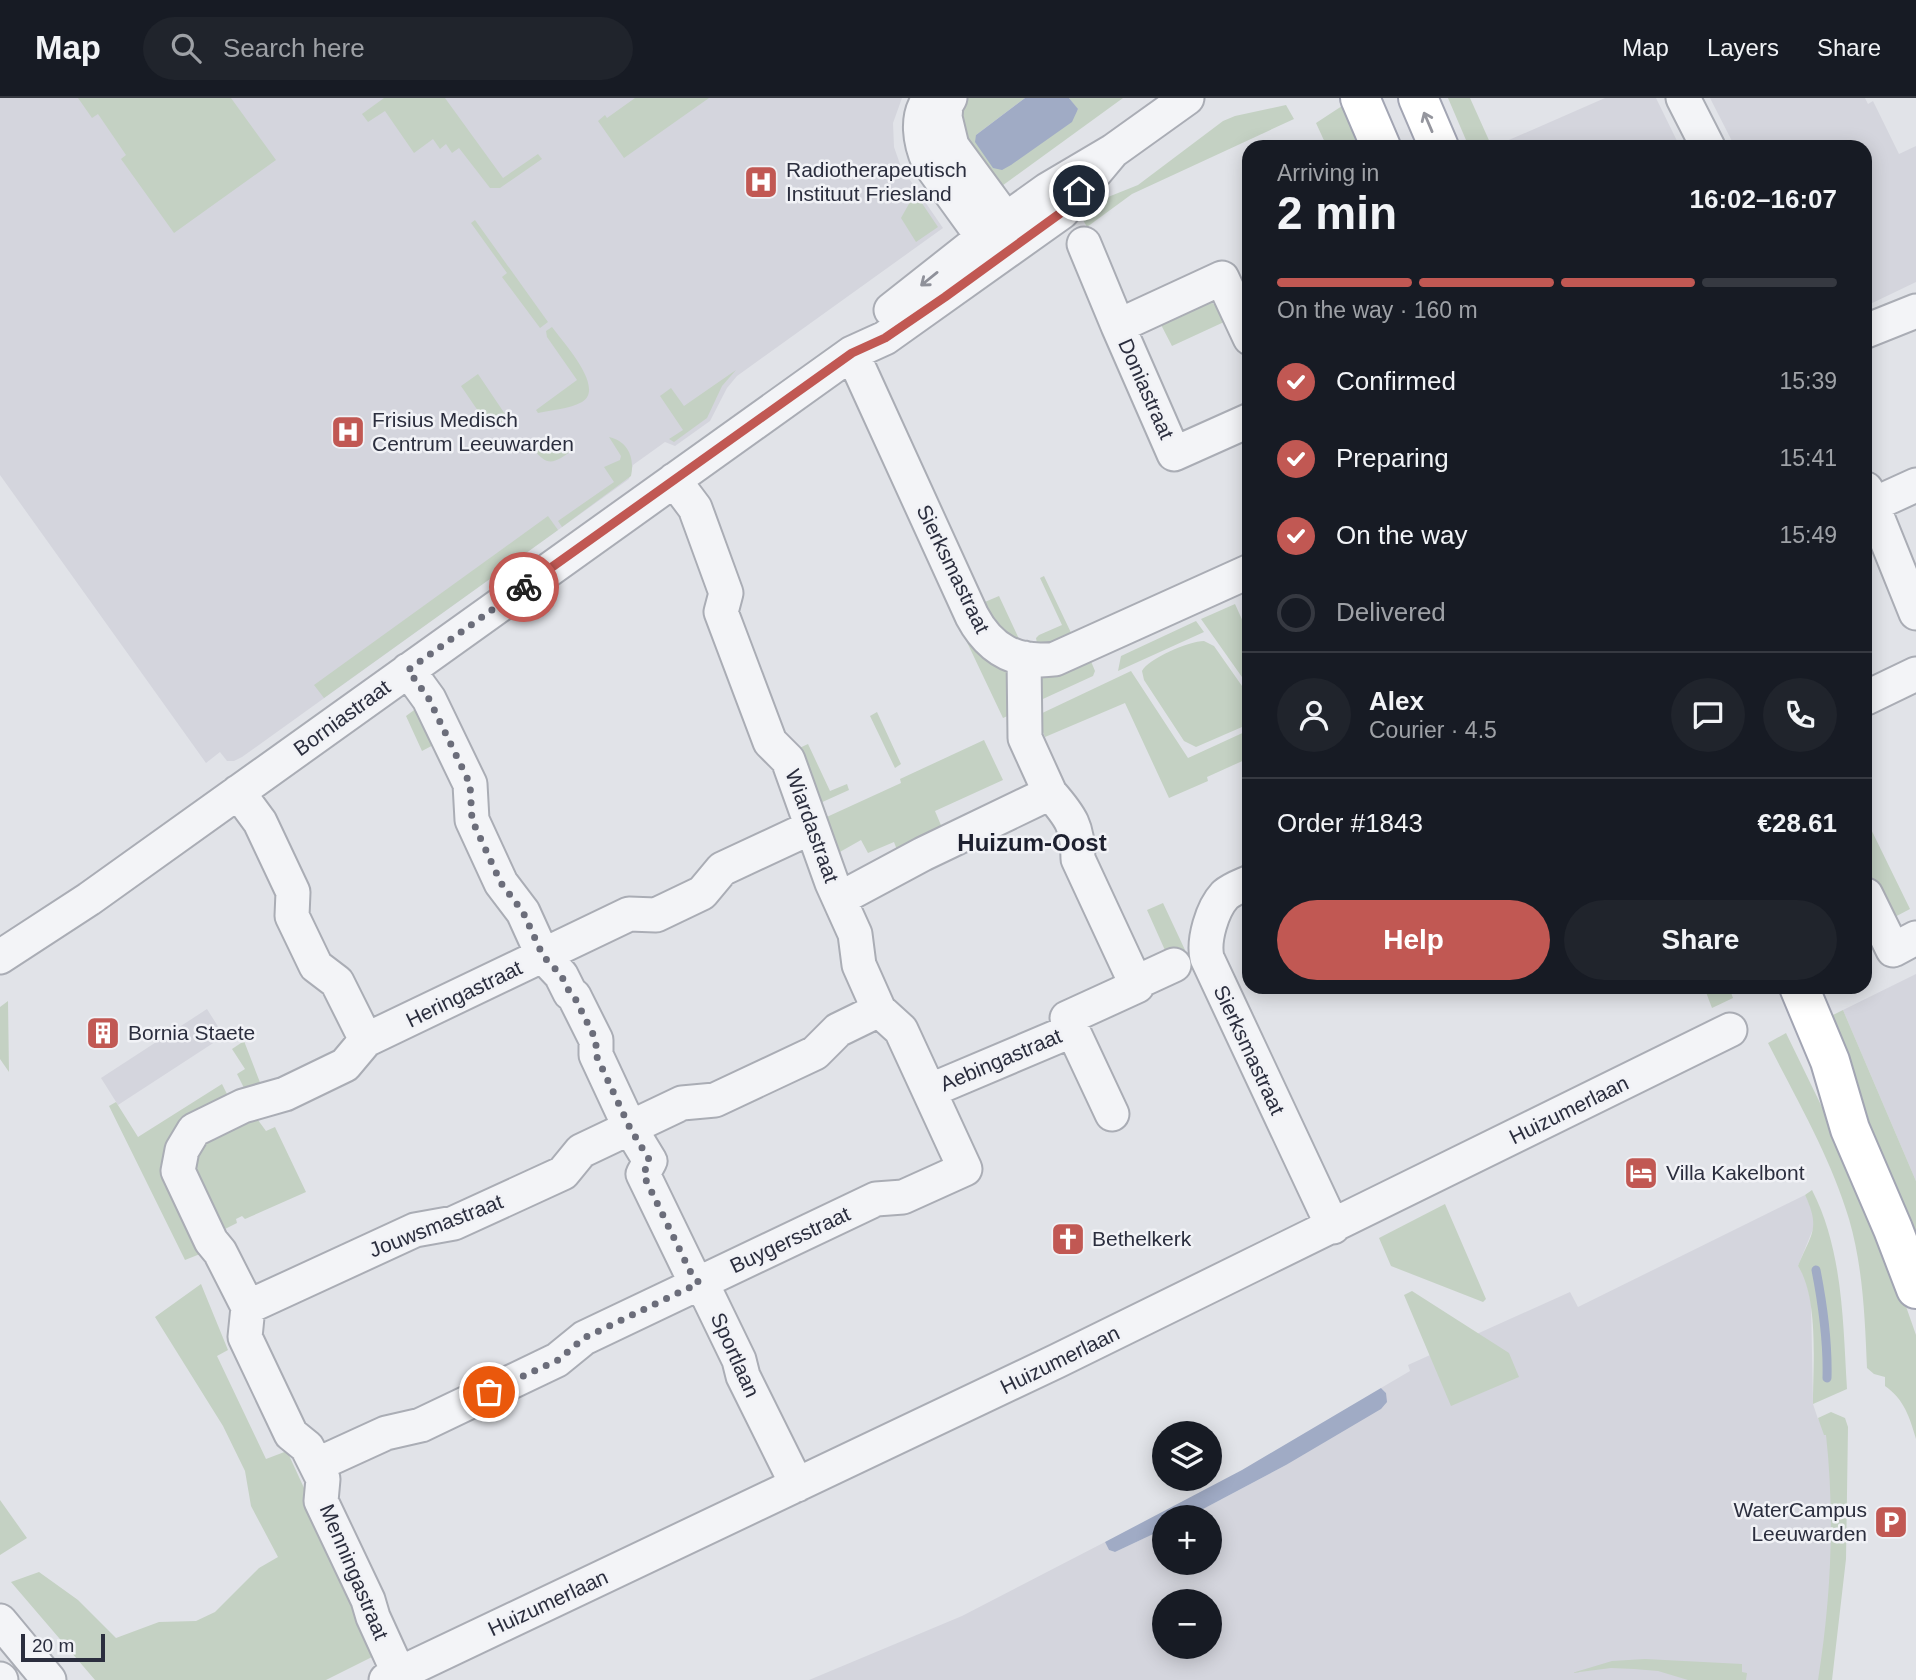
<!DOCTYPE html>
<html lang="en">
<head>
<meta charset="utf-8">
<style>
	:root { --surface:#171b24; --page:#20242c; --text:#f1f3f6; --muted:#9ea1a6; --line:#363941; --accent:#c15853 }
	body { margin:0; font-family:Arial,sans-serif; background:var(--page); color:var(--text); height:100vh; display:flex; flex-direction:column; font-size:26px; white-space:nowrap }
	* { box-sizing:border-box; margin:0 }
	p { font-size:23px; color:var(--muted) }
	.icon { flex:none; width:38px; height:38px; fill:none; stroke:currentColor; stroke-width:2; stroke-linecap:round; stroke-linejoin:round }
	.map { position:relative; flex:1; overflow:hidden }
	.sheet { position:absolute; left:1242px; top:42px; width:630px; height:854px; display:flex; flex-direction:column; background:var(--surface); border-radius:21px; box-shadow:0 4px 18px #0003 }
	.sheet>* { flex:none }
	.fabs { position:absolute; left:1152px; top:1323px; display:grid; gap:14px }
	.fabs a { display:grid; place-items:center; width:70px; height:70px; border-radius:50%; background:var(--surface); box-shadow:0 4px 18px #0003; font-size:35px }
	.scale { position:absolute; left:21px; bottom:18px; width:84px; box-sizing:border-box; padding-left:7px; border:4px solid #2b2e3e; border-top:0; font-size:19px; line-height:24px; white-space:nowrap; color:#2b2e3e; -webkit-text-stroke:5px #f1f2f6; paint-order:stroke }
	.pin { position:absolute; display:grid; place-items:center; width:60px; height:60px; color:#fff; margin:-30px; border:4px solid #fff; border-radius:50%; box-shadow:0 2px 7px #0007 }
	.courier { position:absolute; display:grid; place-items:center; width:70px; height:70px; margin:-35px; border:5px solid #c15853; border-radius:50%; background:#fff; color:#222; box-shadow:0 2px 9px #0007 }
	.summary em { font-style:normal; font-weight:700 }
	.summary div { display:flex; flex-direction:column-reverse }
	.summary { display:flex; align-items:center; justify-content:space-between; height:119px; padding:0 35px }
	h1 { font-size:46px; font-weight:700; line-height:52px }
	.bar { display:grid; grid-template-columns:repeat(4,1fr); gap:10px 7px; align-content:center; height:84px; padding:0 35px }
	.bar i { height:9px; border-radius:5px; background:var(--line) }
	.bar .selected { background:var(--accent) }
	.bar p { grid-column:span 4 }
	.line { display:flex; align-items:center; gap:18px; padding:0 35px; border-top:2px solid var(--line) }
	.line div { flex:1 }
	.round { display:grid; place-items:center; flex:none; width:74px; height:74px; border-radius:37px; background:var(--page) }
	ol { padding:0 35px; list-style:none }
	li { display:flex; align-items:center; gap:21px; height:77px }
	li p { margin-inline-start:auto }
	li .icon { padding:7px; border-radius:50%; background:var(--accent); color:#fff; stroke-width:4 }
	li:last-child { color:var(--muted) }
	li i { width:38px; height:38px; border:4px solid var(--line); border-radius:50% }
	.button { display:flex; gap:14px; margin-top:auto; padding:14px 35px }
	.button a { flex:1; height:80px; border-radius:42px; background:var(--accent); color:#fff; font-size:28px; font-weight:700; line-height:80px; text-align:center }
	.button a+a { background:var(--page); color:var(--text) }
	header { display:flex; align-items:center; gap:42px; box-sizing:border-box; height:98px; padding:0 35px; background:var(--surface); border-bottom:2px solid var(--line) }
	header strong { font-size:33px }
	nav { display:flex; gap:38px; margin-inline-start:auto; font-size:24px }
	.search { width:490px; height:63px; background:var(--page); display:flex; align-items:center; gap:18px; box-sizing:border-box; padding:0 24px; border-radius:38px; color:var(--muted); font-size:26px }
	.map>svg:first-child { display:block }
	.built { fill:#d4d5dd; fill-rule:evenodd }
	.green { fill:#c4d1c3 }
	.water { fill:#a0abc5 }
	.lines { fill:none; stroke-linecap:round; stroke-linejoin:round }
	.stream { stroke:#a0abc5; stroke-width:9 }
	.minor-casing { stroke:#aaadb5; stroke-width:37 }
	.major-casing { stroke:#a2a5b3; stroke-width:42 }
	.minor { stroke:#f3f4f7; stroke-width:33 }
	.major { stroke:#fff; stroke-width:38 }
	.oneway { stroke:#95969e }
	.oneway2 { stroke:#8f919a }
	.done { stroke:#6b6d7a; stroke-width:7; stroke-dasharray:0 12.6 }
	.route { stroke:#c15853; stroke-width:9 }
	.labels { text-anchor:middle; stroke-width:5; stroke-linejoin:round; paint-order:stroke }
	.poi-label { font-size:21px; fill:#2b2e3e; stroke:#f1f2f6; text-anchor:start }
	.street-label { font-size:21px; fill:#2b2e3e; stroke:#f1f2f6 }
	.quarter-label { font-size:24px; font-weight:bold; fill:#1d202f; stroke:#f1f2f6 }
</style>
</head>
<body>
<header>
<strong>Map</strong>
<div class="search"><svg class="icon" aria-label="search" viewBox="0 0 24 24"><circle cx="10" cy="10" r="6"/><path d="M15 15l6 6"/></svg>Search here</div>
<nav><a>Map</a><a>Layers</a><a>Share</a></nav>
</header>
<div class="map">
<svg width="1916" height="1582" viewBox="0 0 1916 1582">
	<rect width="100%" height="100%" fill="#e1e3e8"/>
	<path class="built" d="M0,0H902L893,25L894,49L901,69L943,130L737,278L727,290L710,323L675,348L665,344L633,367L629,381L242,659L234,663H227L220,654L206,665L0,377Z
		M1605,0H1656L1680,49H1504L1502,45Z
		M1710,0H1865L1868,6L1873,3L1899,56L1916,48V184L1866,208V49H1735Z
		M1916,876V1083L1843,912Z
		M207,911L224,938L118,1007L101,980Z
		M1805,1097L1813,1113L1815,1126L1798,1168L1805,1179L1811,1204L1813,1306L1818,1321L1836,1335L1841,1434L1825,1582H809L962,1518L1105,1444L1109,1452L1115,1454L1164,1431V1465H1209V1419H1188L1286,1367L1386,1295L1381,1290L1410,1273L1408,1267L1570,1194L1578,1209ZM1164,1503H1209V1549H1164Z"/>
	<path class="green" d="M78,0H231L276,62L174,135L121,61L126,57L98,16L92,20Z
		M384,0H445L503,80L538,56L542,61L500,90H490L459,50L452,55L446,46L440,51L433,41L414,55L385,13L368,24L362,16Z
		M635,0H709L624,60L598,23L605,17L607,20Z
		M958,0H1025L976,37L1078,12L1069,0H1123L995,93L963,52Z
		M1448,0H1470L1492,49H1469Z
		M1345,6L1363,49H1327L1316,25Z
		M1286,7L1294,21L1132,96L1087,129L1079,115L1098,103L1138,87L1223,23L1235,18Z
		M915,95L938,129L916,144L901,120Z
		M475,122L548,224L540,230L502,179L507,175L471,125Z
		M1203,201C1217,204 1219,213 1224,224L1172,248L1158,221Z
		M552,229C562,243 606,290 582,304C570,311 551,312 538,315L536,312L577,282L547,239L546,233Z
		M736,272L722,288L707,320L674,344L669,341L683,332L660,298L671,290L684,308Z
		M478,276L507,319L504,324L490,327L487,326L461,288Z
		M609,339C628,343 635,360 631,378L562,429L558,423L614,384L604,369L620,362L621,358Z
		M539,345L541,353L572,346L573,352C555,364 548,371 533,350L534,346Z
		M548,418L558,432L324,600L314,587Z
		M1044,478L1074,541L1038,551L1036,540L1039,537L1062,527L1040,480Z
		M999,498L1019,541V543L1001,537L980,506Z
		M1235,506L1249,537V589L1201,521Z
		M1196,523L1204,534L1118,573L1121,558Z
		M970,538L1013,569L1014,615L1003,620L965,540Z
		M1204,543L1214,548L1249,598V626L1196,649L1184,643L1144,582L1142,573C1148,561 1189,543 1204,543Z
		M1090,561L1095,573L1093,578L1032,606L1033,574Z
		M1131,573L1188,660L1249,632V660L1207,679L1208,683L1169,700L1125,605L1045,639L1036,618Z
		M421,607L439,644L422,653L406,618Z
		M877,614L901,666L895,670L870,618Z
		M984,642L1003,682L935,713L943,732L897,752L894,744L868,755L861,742L831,759L818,723L901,685L900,681Z
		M808,646L830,693L847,686L849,692L818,706L793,653Z
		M1866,721L1910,811L1889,822L1866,774Z
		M1163,805L1185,852L1168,859L1147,812Z
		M1704,889H1729L1733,900L1712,910Z
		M8,903L9,974L0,961V909Z
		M1843,912L1916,1083V1148L1821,923Z
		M1786,935L1837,1040L1895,1177L1916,1237V1341C1910,1320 1904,1301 1885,1288V1279L1874,1276L1867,1270C1865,1221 1863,1169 1849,1121C1831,1060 1797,1002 1768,945Z
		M244,943L261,987L245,992L237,976L245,971L232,951Z
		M222,986L229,1000L160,1068L200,1156L185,1162L109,1008L116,1004L138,1039Z
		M255,1018L266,1033L275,1029L306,1094L245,1121L242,1118L236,1121L237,1125L221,1133L192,1073L207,1038Z
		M1812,1092C1843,1152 1843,1225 1847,1291L1813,1306C1813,1267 1819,1201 1798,1168C1811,1136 1821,1131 1805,1097Z
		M1445,1106L1486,1201L1483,1204L1391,1168L1379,1140Z
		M201,1186L228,1252L217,1258L266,1361L287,1353L380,1555L326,1582H95L11,1484L39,1474L78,1502L116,1540L159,1524L196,1523L215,1514L259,1470L278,1459L251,1408L245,1373L223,1328L155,1219Z
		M1412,1193L1509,1255L1519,1279L1451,1308L1404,1197Z
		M1831,1314L1845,1320L1848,1329L1846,1461L1832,1582H1818C1831,1501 1835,1418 1826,1337H1824L1818,1320Z
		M0,1402L27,1440L0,1457Z
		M1645,1561L1742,1566V1574L1747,1575L1746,1582H1688L1658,1573L1634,1571L1611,1570L1572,1575L1612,1563Z"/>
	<path class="water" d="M1025,0H1069L1078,11L1072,24L1011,67L1002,72L993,70L975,44L976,37Z
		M1381,1290L1386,1295L1387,1304L1381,1311L1286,1367L1188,1419H1164V1431L1115,1454L1109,1452L1105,1444L1242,1372Z"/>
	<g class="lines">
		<path class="stream" d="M1816,1172C1823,1208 1828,1243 1827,1280"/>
		<g class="minor-casing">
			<path id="minor" d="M930,0C915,18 920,45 929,65L994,155
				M950,0L946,7L945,19L952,48L1018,138
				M1683,0L1708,49
				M1084,146L1118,228
				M891,212L1005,122L1047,92L1113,53L1187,0
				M1866,233L1916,213
				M1250,240L1222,180L1118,228L1174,356L1250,322
				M852,255L972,518C990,552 1016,566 1055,561L1250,473
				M1866,391L1916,515
				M1872,407L1916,387
				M408,572L429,601L470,686L472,722L501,785L523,814L543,858L561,877L570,895L574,898L596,942V957L630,1030L650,1063L643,1076L690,1173L709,1200L739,1262L743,1278L797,1387
				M1866,600L1916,576
				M238,694L260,724L293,794L292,818L316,868L337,884L366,942
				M1050,695C1071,719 1078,729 1078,761L1137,888L1067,920L1112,1016
				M1250,784C1241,788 1232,791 1225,797C1212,811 1203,842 1207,860L1333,1129
				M1866,797L1893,852L1916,840
				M841,800L923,756L1050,695L1025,640L1024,560
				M0,859L89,801L852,255L885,240L1062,114L1113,53
				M1135,885L1174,867
				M929,993L1073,932
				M248,1209L415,1132L454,1125L563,1075L581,1053L682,1005L715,1002L815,955L838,932L879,912
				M316,1367L386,1335L421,1327L557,1262L584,1240L876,1101L903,1099L965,1071L901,932L879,912L859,867L855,836L832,785L788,662L770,644L721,514L726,495L695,410L674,382
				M0,1523L49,1582
				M399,1576L373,1519L368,1502L321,1403L323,1381L307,1349L291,1336L245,1239L248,1209L220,1154L211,1143L178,1073L182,1052L194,1032L243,1008L285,996L345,967L366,942L629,816L656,817L702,795L722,771L812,729
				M0,1581L1,1582
				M386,1582L1057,1263L1730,932"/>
		</g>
		<g class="major-casing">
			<path id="major" d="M1360,0L1381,49
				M1418,0L1439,49
				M1799,889L1830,963L1850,1031L1893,1131L1916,1191"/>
		</g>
		<use href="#minor" class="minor"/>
		<use href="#major" class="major"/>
	</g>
	<defs><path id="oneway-shaft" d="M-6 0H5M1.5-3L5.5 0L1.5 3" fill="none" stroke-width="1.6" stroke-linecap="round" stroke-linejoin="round" transform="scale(1.75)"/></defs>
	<use class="oneway" href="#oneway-shaft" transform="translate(1428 24) rotate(-113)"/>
	<use class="oneway2" href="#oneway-shaft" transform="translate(929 181) rotate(141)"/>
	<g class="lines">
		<path class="done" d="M489,1294L558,1262L584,1240L699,1185L690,1173L643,1076L650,1063L630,1030L596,957V942L574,898L570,895L561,877L543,858L523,814L501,785L472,722L470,686L429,601L408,572L524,489"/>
		<path class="route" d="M524,489L852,255L885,240L945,199L1062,114L1079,93"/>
	</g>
	<defs>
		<g id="hospital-square" transform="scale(1.75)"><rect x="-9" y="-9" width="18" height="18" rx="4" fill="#c15853" stroke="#f1f2f6"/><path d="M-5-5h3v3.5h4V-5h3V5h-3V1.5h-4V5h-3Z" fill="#fff"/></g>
		<g id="building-square" transform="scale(1.75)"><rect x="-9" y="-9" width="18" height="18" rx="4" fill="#c15853" stroke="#f1f2f6"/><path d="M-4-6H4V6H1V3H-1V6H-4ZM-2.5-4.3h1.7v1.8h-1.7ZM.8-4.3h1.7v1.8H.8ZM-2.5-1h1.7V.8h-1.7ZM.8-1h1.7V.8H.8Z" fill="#fff"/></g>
		<g id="hotel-square" transform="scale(1.75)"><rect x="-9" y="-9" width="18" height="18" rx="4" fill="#c15853" stroke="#f1f2f6"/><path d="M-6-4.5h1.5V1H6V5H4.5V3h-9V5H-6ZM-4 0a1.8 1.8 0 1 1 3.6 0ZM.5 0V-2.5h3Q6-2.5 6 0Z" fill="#fff"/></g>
		<g id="church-square" transform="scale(1.75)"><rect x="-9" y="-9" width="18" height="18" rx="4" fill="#c15853" stroke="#f1f2f6"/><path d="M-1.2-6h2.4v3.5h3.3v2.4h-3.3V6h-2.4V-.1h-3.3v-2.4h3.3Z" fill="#fff"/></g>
		<g id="parking-square" transform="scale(1.75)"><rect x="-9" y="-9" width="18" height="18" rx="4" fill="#c15853" stroke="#f1f2f6"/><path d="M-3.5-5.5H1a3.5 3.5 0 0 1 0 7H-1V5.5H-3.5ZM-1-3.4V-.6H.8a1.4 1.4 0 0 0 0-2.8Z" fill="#fff"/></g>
	</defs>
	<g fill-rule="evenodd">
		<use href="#hospital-square" x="761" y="84"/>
		<use href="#hospital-square" x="348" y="334"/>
		<use href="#building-square" x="103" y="935"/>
		<use href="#hotel-square" x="1641" y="1075"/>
		<use href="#church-square" x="1068" y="1141"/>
		<use href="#parking-square" x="1891" y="1424"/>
	</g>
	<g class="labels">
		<g class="poi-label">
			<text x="786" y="79">Radiotherapeutisch<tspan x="786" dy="24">Instituut Friesland</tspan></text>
			<text x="372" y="329">Frisius Medisch<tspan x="372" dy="24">Centrum Leeuwarden</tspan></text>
			<text x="128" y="942">Bornia Staete</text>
			<text x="1666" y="1082">Villa Kakelbont</text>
			<text x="1092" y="1148">Bethelkerk</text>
			<text x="1867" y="1419" text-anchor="end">WaterCampus<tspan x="1867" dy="24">Leeuwarden</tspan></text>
		</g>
		<g class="street-label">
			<text transform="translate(1146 291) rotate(66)" y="7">Doniastraat</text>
			<text transform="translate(953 471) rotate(64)" y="7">Sierksmastraat</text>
			<text transform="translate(342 620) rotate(-36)" y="7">Borniastraat</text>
			<text transform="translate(812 728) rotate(70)" y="7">Wiardastraat</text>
			<text transform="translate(464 896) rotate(-26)" y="7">Heringastraat</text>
			<text transform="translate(1249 952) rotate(65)" y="7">Sierksmastraat</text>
			<text transform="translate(1001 962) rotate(-23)" y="7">Aebingastraat</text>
			<text transform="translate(1569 1012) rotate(-26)" y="7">Huizumerlaan</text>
			<text transform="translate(436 1128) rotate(-21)" y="7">Jouwsmastraat</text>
			<text transform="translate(790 1142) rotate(-25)" y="7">Buygersstraat</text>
			<text transform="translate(735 1257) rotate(66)" y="7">Sportlaan</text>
			<text transform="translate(1060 1262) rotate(-26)" y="7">Huizumerlaan</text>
			<text transform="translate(354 1474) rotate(67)" y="7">Menningastraat</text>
			<text transform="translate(548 1505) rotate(-25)" y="7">Huizumerlaan</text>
		</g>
		<g class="quarter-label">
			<text x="1032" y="753">Huizum-Oost</text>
		</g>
	</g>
</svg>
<div class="fabs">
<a><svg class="icon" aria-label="layers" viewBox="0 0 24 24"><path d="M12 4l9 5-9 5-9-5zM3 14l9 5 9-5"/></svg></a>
<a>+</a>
<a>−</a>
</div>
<div class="scale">20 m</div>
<div class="pin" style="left:489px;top:1294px;background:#ea580c"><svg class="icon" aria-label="bag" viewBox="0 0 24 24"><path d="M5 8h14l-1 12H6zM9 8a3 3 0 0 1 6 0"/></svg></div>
<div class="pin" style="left:1079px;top:93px;background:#1f2937"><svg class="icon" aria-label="home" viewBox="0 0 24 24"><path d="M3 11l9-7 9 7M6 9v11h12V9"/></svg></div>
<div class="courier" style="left:524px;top:489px"><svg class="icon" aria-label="bike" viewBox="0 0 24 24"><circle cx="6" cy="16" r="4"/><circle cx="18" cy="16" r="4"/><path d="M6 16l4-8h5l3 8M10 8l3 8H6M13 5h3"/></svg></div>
<section class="sheet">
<div class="summary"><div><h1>2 min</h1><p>Arriving in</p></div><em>16:02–16:07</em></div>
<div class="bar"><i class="selected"></i><i class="selected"></i><i class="selected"></i><i></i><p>On the way · 160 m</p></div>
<ol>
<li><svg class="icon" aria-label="check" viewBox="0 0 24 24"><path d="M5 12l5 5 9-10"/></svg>Confirmed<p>15:39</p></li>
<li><svg class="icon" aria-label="check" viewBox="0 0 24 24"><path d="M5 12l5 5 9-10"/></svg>Preparing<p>15:41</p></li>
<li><svg class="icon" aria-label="check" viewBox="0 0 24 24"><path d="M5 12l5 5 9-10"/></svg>On the way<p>15:49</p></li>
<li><i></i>Delivered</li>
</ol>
<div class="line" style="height:126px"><a class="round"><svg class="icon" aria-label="person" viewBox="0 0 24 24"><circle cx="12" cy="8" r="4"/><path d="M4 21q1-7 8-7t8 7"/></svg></a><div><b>Alex</b><p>Courier · 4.5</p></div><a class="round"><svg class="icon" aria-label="chat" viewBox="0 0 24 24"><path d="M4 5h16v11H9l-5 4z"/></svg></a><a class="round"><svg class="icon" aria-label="phone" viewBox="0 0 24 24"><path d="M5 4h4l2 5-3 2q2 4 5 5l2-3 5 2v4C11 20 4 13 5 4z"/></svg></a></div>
<div class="line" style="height:91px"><div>Order #1843</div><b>€28.61</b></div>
<div class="button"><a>Help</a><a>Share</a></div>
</section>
</div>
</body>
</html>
